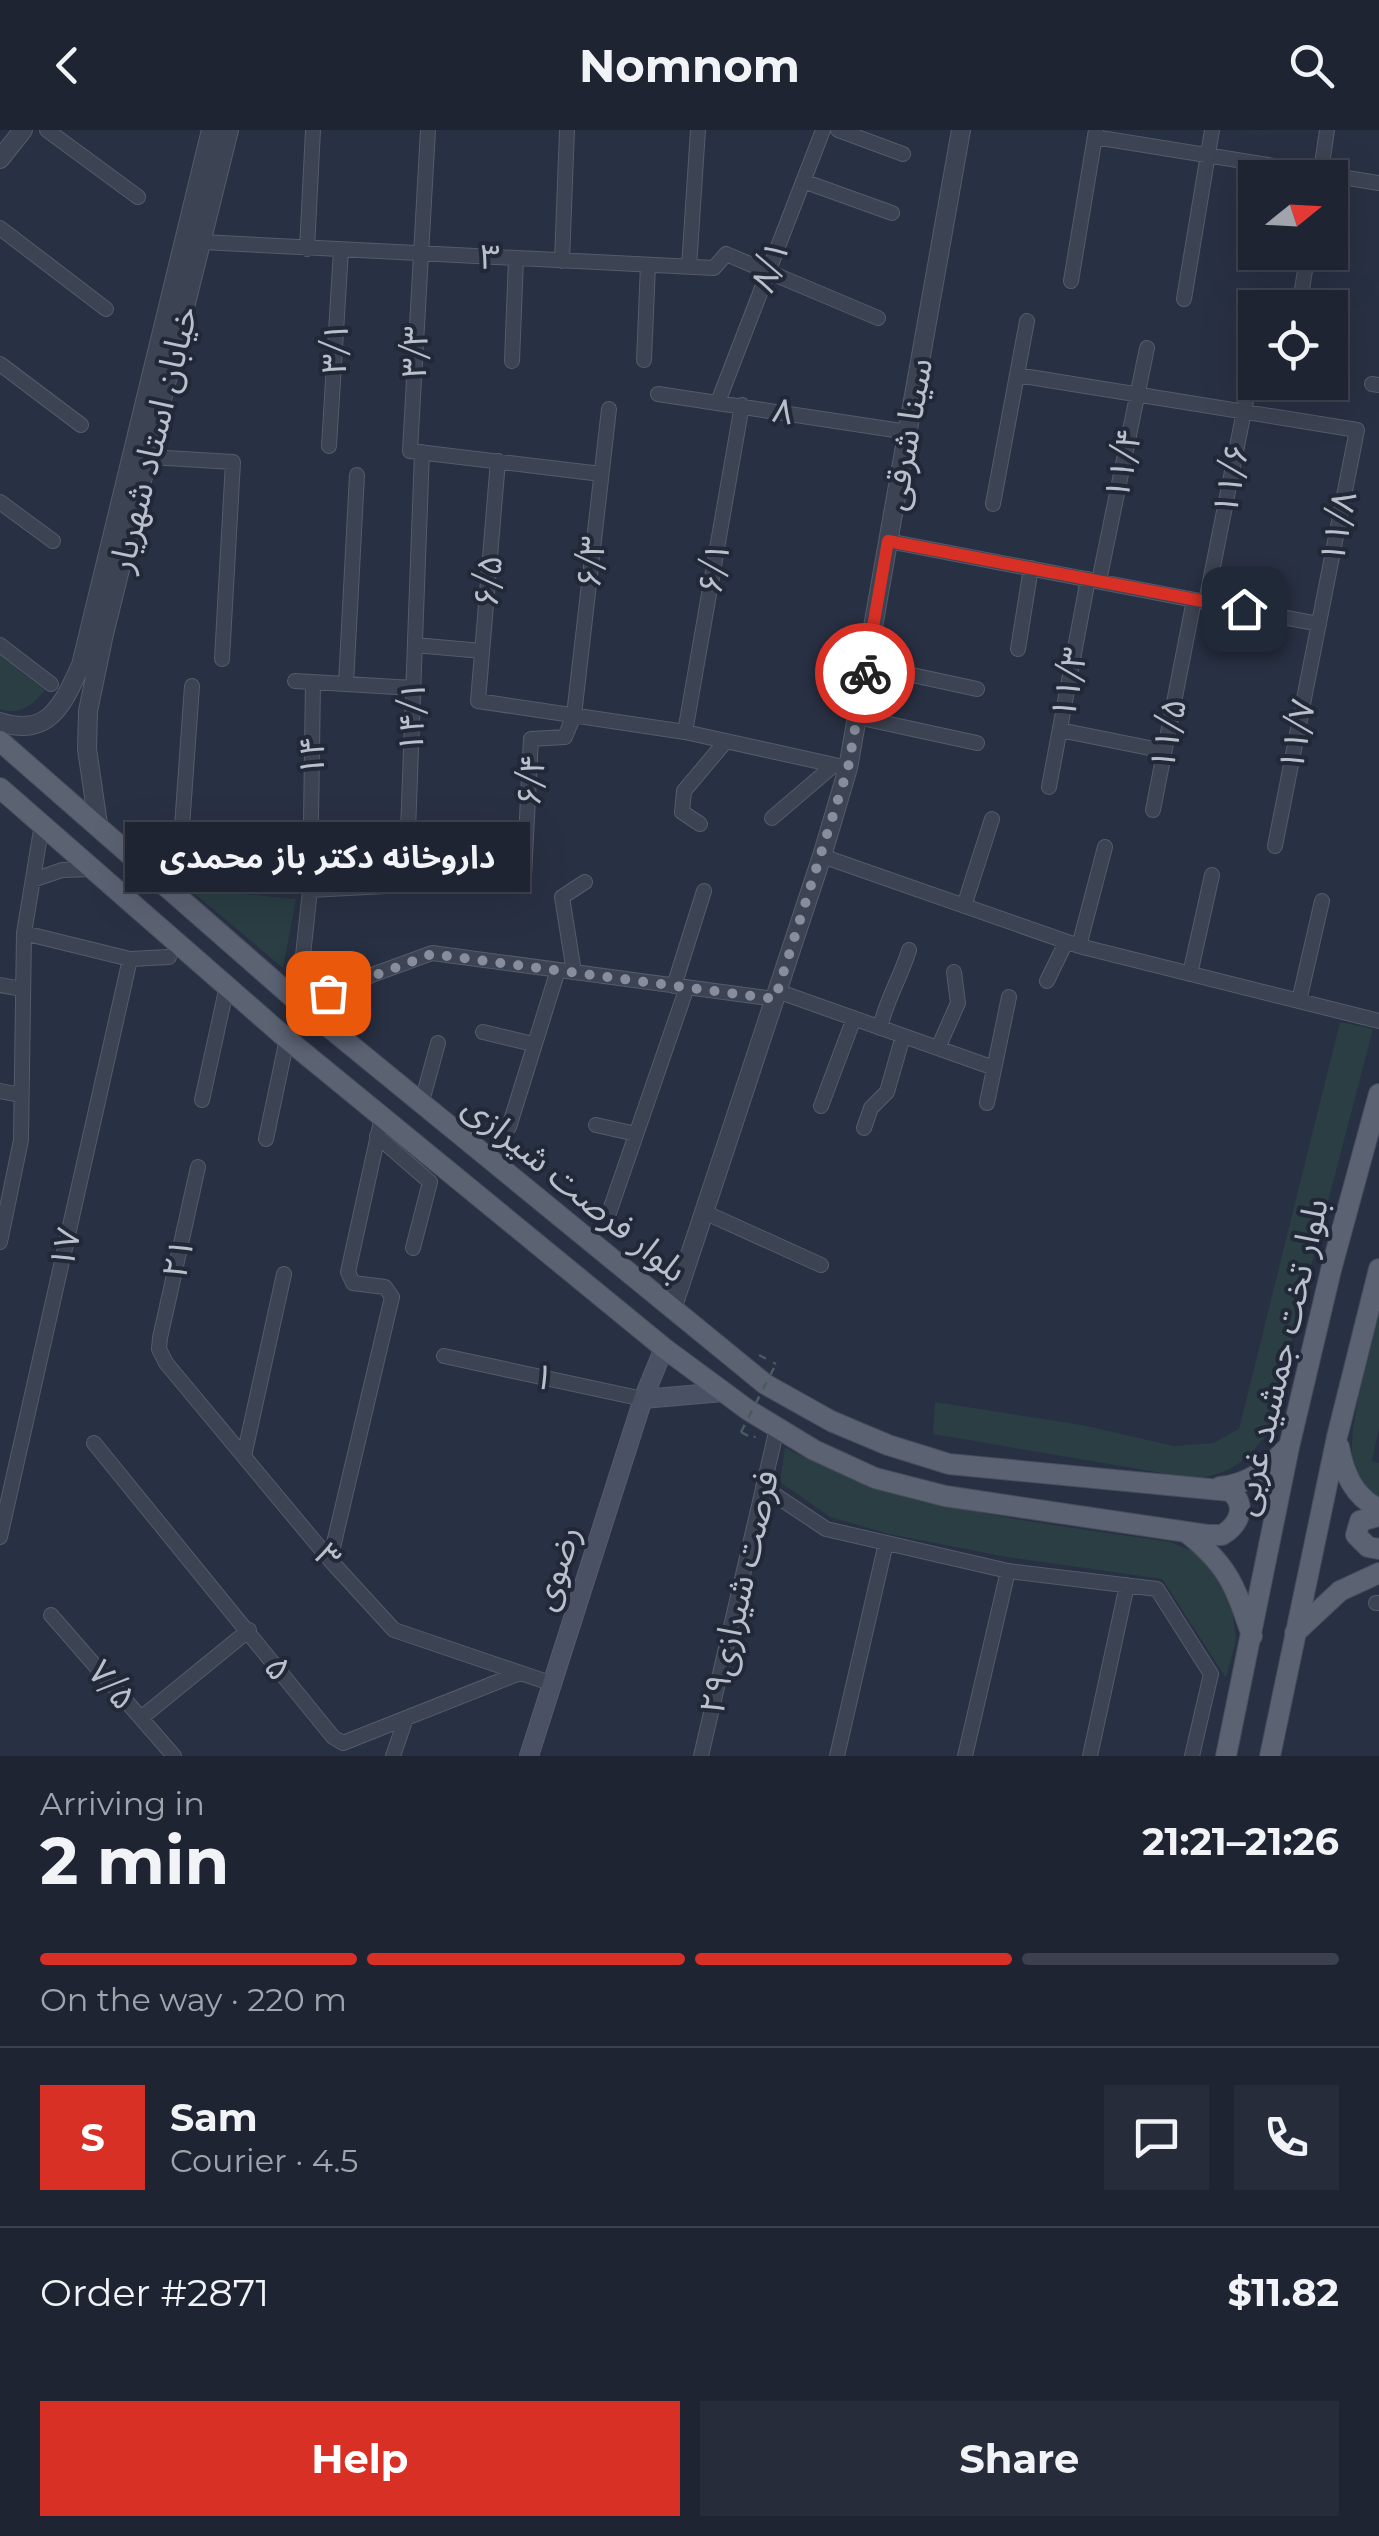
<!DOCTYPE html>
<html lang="en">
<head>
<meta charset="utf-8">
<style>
	:root { --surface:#1e2432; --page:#262c3a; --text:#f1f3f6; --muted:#a1a4ac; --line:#3c414d; --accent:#d93025 }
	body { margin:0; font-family:Montserrat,"Noto Sans Arabic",sans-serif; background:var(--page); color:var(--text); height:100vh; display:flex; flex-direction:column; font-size:38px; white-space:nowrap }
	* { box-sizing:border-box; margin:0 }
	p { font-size:32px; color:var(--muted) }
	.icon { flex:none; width:55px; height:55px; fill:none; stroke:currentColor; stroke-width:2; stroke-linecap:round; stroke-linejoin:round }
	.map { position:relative; height:1626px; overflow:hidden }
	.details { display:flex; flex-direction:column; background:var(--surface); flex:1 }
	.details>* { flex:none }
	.needle { width:65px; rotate:72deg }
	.fabs { position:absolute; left:1238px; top:30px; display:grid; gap:20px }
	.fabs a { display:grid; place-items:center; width:110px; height:110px; border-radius:0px; background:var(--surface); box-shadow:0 10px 40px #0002,0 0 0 2px var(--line); font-size:50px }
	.pin { position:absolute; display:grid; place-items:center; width:85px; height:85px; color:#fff; margin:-42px; border-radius:20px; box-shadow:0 5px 15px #0006 }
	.courier { position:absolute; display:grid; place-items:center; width:100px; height:100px; margin:-50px; border:8px solid #d93025; border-radius:50%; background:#fff; color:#222; box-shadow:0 2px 12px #0007 }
	.bubble { position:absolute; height:70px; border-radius:0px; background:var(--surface); box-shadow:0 10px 40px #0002,0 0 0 2px var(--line); font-size:32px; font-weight:700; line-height:70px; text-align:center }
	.overview em { font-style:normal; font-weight:700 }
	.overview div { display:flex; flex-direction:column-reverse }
	.overview { display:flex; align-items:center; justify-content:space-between; height:170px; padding:0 40px }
	h1 { font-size:65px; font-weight:700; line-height:75px }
	.bar { display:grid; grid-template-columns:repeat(4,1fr); gap:15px 10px; align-content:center; height:120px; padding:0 40px }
	.bar i { height:12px; border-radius:8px; background:var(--line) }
	.bar .on { background:var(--accent) }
	.bar p { grid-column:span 4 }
	.line { display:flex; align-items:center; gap:25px; padding:0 40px; border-top:2px solid var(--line) }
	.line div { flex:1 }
	.round { display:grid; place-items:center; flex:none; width:105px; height:105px; border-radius:0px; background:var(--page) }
	.action { display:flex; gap:20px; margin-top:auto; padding:20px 40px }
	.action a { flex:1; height:115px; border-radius:0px; background:var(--accent); color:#fff; font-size:40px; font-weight:700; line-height:115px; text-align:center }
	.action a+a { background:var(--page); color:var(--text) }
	header { display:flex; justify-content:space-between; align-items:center; height:130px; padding:0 40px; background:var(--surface); font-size:45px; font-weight:700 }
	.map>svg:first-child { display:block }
	.green { fill:#2a3e44 }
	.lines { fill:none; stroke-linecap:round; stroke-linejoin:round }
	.minor-casing { stroke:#555b6a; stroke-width:16 }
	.tertiary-casing { stroke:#555b6a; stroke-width:20 }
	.secondary-casing { stroke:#555b6a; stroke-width:20 }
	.primary-casing { stroke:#464c5c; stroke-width:22 }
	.path { stroke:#485b60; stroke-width:2.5; stroke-dasharray:8 8; stroke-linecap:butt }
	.minor { stroke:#3c4352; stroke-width:14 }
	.tertiary { stroke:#3c4352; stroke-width:18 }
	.secondary { stroke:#4b5165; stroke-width:18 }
	.primary { stroke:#5b6272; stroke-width:20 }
	.path-bridge { stroke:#485b60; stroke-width:2.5; stroke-dasharray:8 8; stroke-linecap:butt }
	.done { stroke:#878d9c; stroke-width:10; stroke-dasharray:0 18 }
	.route { stroke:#d93025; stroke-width:12 }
	.labels { text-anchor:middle; stroke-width:8; stroke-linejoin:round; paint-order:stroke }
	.street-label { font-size:35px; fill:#babfcc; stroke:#212838 }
</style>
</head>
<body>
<header><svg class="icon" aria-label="back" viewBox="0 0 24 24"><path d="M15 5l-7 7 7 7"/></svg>Nomnom<svg class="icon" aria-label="search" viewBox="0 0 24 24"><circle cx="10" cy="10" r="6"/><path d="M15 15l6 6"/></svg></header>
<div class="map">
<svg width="1379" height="1626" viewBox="0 0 1379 1626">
	<rect width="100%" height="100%" fill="#283043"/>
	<path class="green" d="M0,525L45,560C33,575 19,586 0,579Z
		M192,731L245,736V764L296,769L283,838L189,759Z
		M1340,892L1373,899L1269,1298C1252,1330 1227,1347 1191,1348L933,1304L935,1272L1082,1295L1174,1316L1213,1313L1239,1299Z
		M1379,1178V1298L1372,1331L1379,1333V1368C1368,1361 1358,1353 1354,1340C1344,1307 1371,1215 1379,1178Z
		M785,1318C908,1381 1036,1392 1170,1412L1194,1422L1211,1434L1231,1469L1236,1510L1226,1548L1162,1449L1007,1427L889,1404L830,1387L780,1352Z"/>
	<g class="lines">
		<g class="minor-casing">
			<path id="minor" d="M47,0L138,67
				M428,0L410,321L601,344
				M838,0L903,24
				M1095,7L1379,53
				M1320,48L1327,0
				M803,51L892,83
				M0,98L106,179
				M202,112L714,138L726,124L878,188
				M307,119L313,0
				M562,131L567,0
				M689,137L698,0
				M1071,151L1096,0
				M1184,169L1212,0
				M1299,178L1308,122
				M644,230L648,135
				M512,231L516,129
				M0,234L81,295
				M1017,245L1357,300L1275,716
				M1372,254L1379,255
				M658,264L908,302
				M718,272L823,0
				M329,316L341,120
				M150,327L233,332L222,529
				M498,331L478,571L685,602L848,638
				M0,372L53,411
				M993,374L1027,191
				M888,411L1319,494
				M1099,451L1147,218
				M1206,472L1255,226
				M0,515L51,554
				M415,515L482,521
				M1018,519L1031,438
				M866,535L977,559
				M295,551L413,558
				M313,552L310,760L298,872L432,823L775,869
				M346,554L357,345
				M857,587L977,613
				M1060,600L1164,621
				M685,602L742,275
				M1049,657L1088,449
				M1153,680L1194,470
				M772,688L834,635
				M700,694L682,682L684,661L726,611
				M822,726L1079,816L1379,891
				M524,746L531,609L565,607L574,585L609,279
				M33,750L62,740L94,739
				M310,760L406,755L422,322
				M177,767L192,556
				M964,776L992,689
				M24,803L130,829L169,827
				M1079,816L1105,717
				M574,842L562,767L585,752
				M1190,844L1212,745
				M1047,851L1066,812
				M0,855L22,859
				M674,856L704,761
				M777,861L994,938
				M1299,871L1322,771
				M880,898C886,870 901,847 909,820
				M483,902L533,914
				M938,918L958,873L954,842
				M0,961L21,965
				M202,970L227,856
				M987,973L1009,867
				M421,975L438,913
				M821,976L854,888
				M596,995L636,1004
				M509,997L558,840
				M864,998L871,978L887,962L903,906
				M377,1006L430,1052L413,1118
				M266,1009L287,909
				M198,1037L160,1208L159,1219L166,1233L330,1430L394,1500L553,1554
				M704,1082L821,1135
				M609,1083L687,857
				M0,1112L21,1010L24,803L42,694
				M444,1226L643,1269
				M94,1313L333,1607L343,1613L520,1543
				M244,1326L284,1144
				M763,1357L826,1399L1008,1441L1157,1459L1211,1544L1192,1626
				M0,1407L130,829
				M330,1430L392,1167L385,1157L353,1153L348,1142L382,987
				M1376,1473H1379
				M51,1485L174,1626
				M141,1588L249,1500
				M393,1626L405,1591
				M701,1626L777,1298
				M837,1626L886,1413
				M965,1626L1008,1441
				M1090,1626L1127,1455"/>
		</g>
		<g class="tertiary-casing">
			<path id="tertiary" d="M0,29L23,0
				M0,592C49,608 63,574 81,535L211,0
				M98,694L87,619L88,581L104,504L229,0
				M672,1179L822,726L848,638L961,0"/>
		</g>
		<g class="secondary-casing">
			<path id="secondary" d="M664,1218L643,1269L723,1262
				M529,1626L643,1269"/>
		</g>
		<g class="primary-casing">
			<path id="primary" d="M0,611L298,872L765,1254L831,1291L888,1315L949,1334L1230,1361C1248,1375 1239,1395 1222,1405H1207L945,1366L875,1348L814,1320L748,1280L664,1218L287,909L0,658
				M1339,1317C1344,1343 1353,1366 1379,1379
				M1220,1357C1250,1354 1267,1339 1287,1318
				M1379,1386L1360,1391L1356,1405L1368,1417L1379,1419
				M1186,1402C1229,1436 1235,1456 1252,1506
				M1295,1503L1340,1461L1379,1443
				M1226,1626L1289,1317L1331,1140L1379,964
				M1270,1626L1337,1307L1379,1139"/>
		</g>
		<path class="path" d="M759,1225L776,1234
			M741,1302L754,1309L755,1306"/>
		<use href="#minor" class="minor"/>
		<use href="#tertiary" class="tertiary"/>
		<use href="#secondary" class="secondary"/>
		<use href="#primary" class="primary"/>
		<path class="path-bridge" d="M741,1302L776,1234"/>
	</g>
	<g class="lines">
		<path class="done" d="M328,863L432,824L775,869L848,638L865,543"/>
		<path class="route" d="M865,543L888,411L1244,479"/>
	</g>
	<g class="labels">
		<g class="street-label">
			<text transform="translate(490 127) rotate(3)" y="12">۳</text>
			<text transform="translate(770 136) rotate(-69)" y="12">۸/۱</text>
			<text transform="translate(335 218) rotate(-87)" y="12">۳/۱</text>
			<text transform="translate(415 222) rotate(-87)" y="12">۳/۳</text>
			<text transform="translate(783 281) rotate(9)" y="12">۸</text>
			<text transform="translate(907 304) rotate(-80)" y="12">سینا شرقی</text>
			<text transform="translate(153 309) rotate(-76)" y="12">خیابان استاد شهریار</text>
			<text transform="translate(1123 334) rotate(-78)" y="12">۱۱/۴</text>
			<text transform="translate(1231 349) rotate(-79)" y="12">۱۱/۶</text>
			<text transform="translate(1338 397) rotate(-79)" y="12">۱۱/۸</text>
			<text transform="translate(591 432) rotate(-84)" y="12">۶/۳</text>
			<text transform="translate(714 438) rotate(-80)" y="12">۶/۱</text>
			<text transform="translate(488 451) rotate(-85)" y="12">۶/۵</text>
			<text transform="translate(1069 553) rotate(-79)" y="12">۱۱/۳</text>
			<text transform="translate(412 587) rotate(-88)" y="12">۱۴/۱</text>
			<text transform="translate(1168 604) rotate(-79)" y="12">۱۱/۵</text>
			<text transform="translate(1297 605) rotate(-79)" y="12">۱۱/۷</text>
			<text transform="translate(312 626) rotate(-89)" y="12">۱۴</text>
			<text transform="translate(531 650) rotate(-84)" y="12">۶/۴</text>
			<text transform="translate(575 1058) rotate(39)" y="12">بلوار فرصت شیرازی</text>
			<text transform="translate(65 1118) rotate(-77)" y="12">۱۷</text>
			<text transform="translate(178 1128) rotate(-77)" y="12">۲۱</text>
			<text transform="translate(1280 1227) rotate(-77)" y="12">بلوار تخت جمشید غربی</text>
			<text transform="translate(544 1247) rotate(12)" y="12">۱</text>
			<text transform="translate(328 1426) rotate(49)" y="12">۳</text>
			<text transform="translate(556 1438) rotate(-72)" y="12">رضوی</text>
			<text transform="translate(739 1462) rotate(-77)" y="12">فرصت شیرازی۲۹</text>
			<text transform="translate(278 1538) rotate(52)" y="12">۵</text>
			<text transform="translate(112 1555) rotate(49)" y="12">۷/۵</text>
		</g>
	</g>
</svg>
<div class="fabs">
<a><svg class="needle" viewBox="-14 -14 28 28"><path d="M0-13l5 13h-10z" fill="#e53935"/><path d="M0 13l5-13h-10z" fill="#a1a4ac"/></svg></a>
<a><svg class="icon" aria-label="locate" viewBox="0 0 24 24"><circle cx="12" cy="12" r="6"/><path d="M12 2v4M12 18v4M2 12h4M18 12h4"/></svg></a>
</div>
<div class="pin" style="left:328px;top:863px;background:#ea580c"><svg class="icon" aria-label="bag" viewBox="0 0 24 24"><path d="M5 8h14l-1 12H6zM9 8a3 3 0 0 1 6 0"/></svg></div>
<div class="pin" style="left:1244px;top:479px;background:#1f2937"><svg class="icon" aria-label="home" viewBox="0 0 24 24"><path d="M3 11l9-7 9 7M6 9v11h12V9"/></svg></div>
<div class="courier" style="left:865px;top:543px"><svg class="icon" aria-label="bike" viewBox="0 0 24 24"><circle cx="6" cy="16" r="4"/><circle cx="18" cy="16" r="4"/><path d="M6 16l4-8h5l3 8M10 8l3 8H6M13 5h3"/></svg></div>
<div class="bubble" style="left:125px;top:692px;width:405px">داروخانه دکتر باز محمدی</div>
</div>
<section class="details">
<div class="overview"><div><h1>2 min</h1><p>Arriving in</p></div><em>21:21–21:26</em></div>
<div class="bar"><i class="on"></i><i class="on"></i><i class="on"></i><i></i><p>On the way · 220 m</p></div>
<div class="line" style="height:180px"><b class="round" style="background:var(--accent);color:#fff">S</b><div><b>Sam</b><p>Courier · 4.5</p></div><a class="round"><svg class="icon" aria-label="chat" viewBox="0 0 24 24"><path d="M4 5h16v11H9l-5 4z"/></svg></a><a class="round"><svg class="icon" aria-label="phone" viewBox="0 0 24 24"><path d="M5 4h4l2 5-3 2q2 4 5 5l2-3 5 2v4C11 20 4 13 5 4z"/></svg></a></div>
<div class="line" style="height:130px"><div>Order #2871</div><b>$11.82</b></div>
<div class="action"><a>Help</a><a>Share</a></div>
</section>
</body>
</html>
